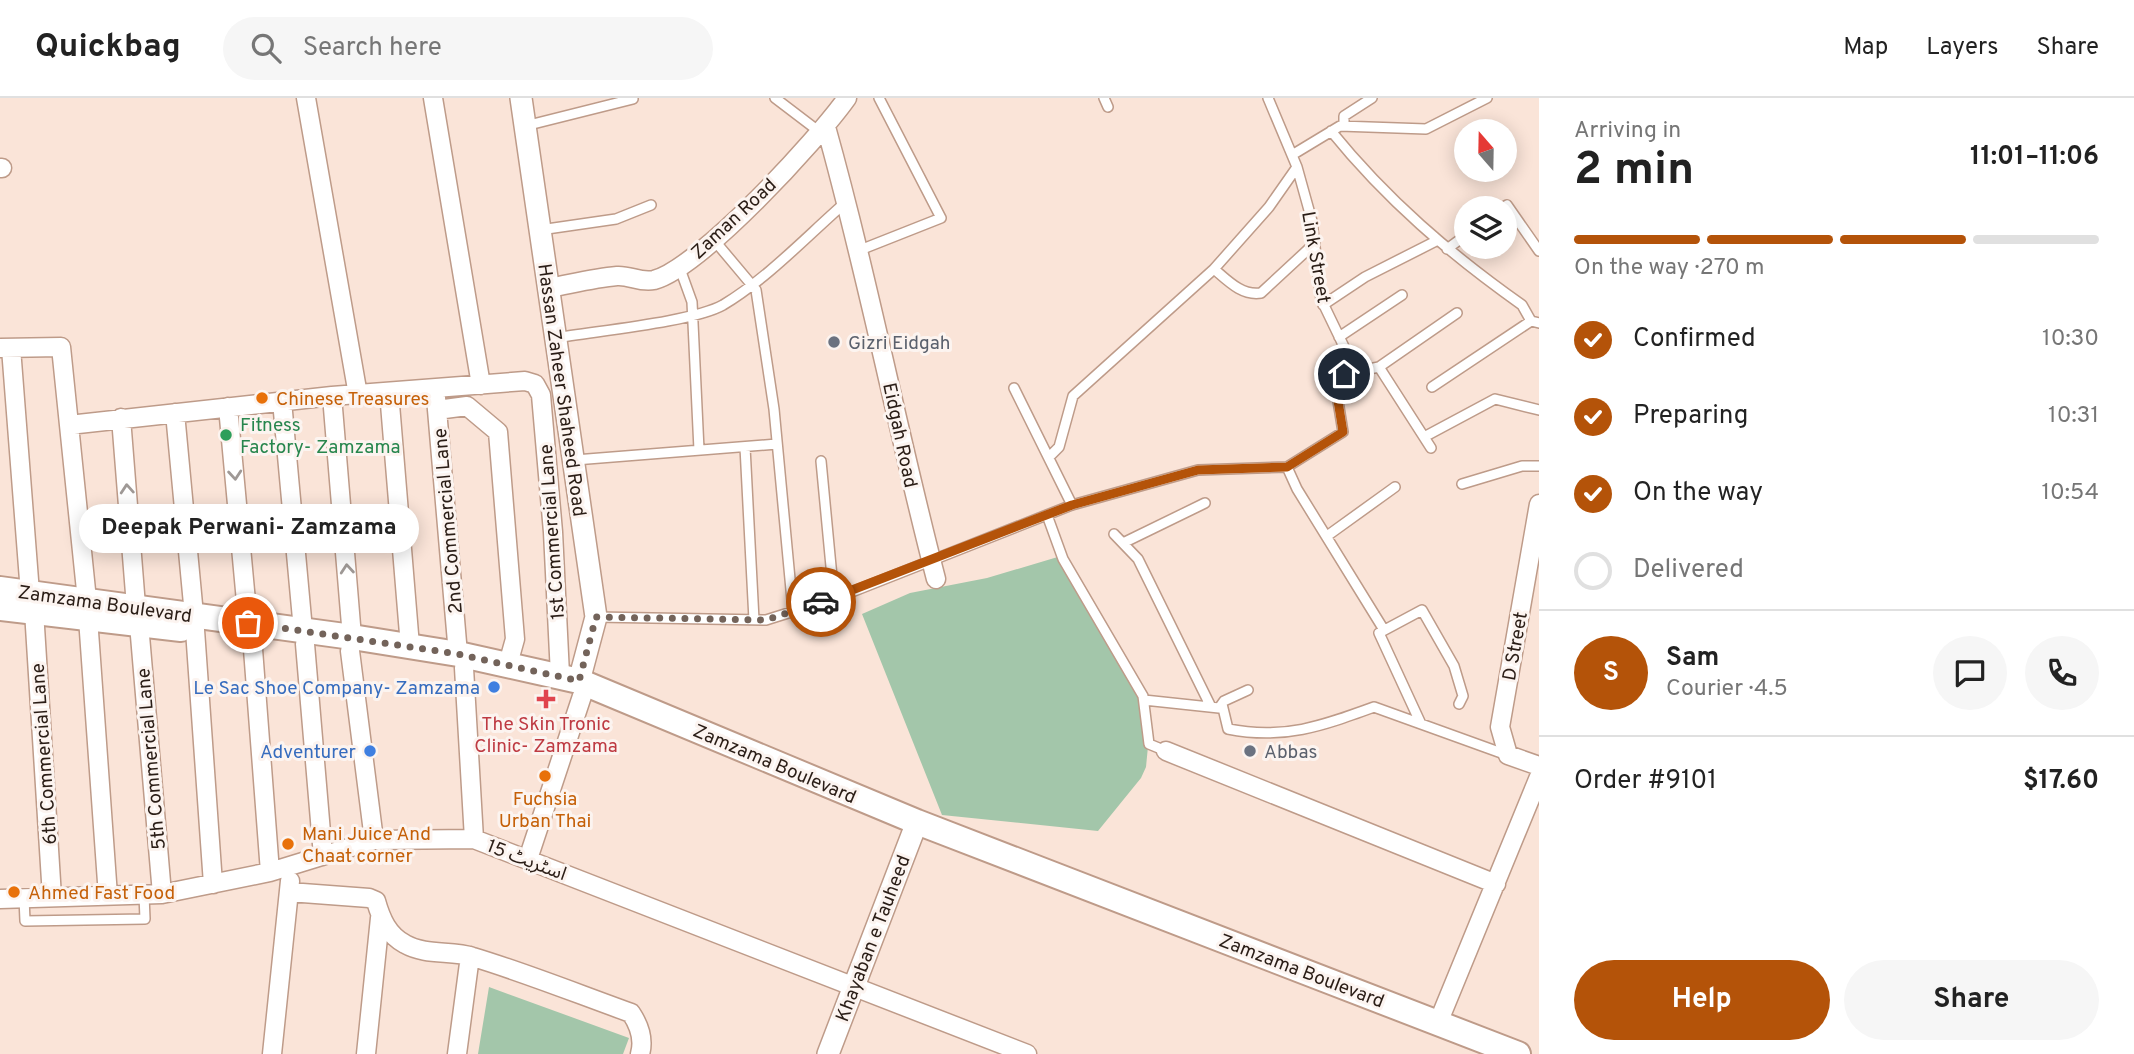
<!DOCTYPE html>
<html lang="en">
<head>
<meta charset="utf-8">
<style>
	:root { --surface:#fff; --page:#f6f6f6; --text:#222; --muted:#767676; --line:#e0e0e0; --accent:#b45309 }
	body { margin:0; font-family:Overpass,"Noto Sans Arabic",sans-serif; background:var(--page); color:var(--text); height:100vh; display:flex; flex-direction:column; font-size:26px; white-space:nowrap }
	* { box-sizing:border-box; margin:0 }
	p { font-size:23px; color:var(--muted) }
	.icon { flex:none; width:38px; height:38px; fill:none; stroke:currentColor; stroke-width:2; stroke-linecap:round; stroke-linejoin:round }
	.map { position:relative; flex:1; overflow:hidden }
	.panel { display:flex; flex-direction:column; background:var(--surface); width:595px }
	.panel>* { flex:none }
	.needle { width:46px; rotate:340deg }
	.buttons { position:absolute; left:1454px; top:21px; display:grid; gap:14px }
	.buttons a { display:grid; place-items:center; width:63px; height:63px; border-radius:50%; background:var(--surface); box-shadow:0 4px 18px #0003; font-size:35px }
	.pin { position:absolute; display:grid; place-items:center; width:60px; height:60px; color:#fff; margin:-30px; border:4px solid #fff; border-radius:50%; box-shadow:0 2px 7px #0007 }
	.courier { position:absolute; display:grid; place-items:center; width:70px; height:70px; margin:-35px; border:5px solid #b45309; border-radius:50%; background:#fff; color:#222; box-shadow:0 2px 9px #0007 }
	.bubble { position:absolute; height:49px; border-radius:24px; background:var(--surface); box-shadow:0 4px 18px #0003; font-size:23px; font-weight:700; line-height:49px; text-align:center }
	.summary em { font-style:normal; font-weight:700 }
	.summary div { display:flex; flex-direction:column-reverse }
	.summary { display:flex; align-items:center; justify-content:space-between; height:119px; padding:0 35px }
	h1 { font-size:46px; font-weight:700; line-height:52px }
	.bar { display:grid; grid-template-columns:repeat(4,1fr); gap:10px 7px; align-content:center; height:84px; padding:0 35px }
	.bar i { height:9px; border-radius:5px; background:var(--line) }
	.bar .active { background:var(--accent) }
	.bar p { grid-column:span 4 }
	.line { display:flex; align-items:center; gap:18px; padding:0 35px; border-top:2px solid var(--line) }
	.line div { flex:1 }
	.round { display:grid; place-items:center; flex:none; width:74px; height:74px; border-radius:37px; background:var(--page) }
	ol { padding:0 35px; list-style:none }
	li { display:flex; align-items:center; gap:21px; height:77px }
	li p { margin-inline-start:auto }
	li .icon { padding:7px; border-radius:50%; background:var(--accent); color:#fff; stroke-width:4 }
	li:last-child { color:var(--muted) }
	li i { width:38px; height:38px; border:4px solid var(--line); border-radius:50% }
	.primary-button { display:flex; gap:14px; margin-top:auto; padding:14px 35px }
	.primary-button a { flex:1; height:80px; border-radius:42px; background:var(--accent); color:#fff; font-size:28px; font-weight:700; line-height:80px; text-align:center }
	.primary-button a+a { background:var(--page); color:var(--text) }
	header { display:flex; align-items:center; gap:42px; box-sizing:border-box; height:98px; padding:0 35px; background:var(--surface); border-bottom:2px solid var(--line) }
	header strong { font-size:33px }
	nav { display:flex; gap:38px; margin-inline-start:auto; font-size:24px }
	.search { width:490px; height:63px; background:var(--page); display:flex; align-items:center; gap:18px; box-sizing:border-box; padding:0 24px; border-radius:38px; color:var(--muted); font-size:26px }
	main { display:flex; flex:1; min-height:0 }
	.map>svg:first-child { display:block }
	.green { fill:#a3c6aa }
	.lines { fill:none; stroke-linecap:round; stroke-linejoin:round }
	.service-casing { stroke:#be9b89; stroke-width:12 }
	.minor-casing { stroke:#be9b89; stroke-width:21 }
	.tertiary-casing { stroke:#be9b89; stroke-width:24 }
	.secondary-casing { stroke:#be9b89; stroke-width:28 }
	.service { stroke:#fff; stroke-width:9 }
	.minor { stroke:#fff; stroke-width:18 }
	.tertiary { stroke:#fff; stroke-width:21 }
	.secondary { stroke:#fff; stroke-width:24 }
	.oneway { stroke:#9f9996 }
	.done { stroke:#73635a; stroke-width:7; stroke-dasharray:0 12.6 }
	.route { stroke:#b45309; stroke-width:9 }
	.worship-dot { fill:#6b7280; stroke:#fcf4f0; stroke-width:2.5 }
	.food-dot { fill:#e8710a; stroke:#fcf4f0; stroke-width:2.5 }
	.leisure-dot { fill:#2e9e5b; stroke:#fcf4f0; stroke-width:2.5 }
	.shop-dot { fill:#3f7fe0; stroke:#fcf4f0; stroke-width:2.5 }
	.health-dot { fill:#e0444e; stroke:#fcf4f0; stroke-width:2.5 }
	.labels { text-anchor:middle; stroke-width:6; stroke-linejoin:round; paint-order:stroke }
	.street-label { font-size:19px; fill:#2a1d16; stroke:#fcf4f0 }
	.worship-label { font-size:19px; fill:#5b616d; stroke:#fcf4f0; text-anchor:start }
	.food-label { font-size:19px; fill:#c56008; stroke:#fcf4f0; text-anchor:start }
	.leisure-label { font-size:19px; fill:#27864d; stroke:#fcf4f0; text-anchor:start }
	.shop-label { font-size:19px; fill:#366cbe; stroke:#fcf4f0; text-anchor:end }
	.health-label { font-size:19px; fill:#be3a42; stroke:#fcf4f0 }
</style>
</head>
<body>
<header>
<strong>Quickbag</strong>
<div class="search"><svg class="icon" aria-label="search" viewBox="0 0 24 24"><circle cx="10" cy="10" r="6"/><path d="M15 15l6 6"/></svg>Search here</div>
<nav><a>Map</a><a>Layers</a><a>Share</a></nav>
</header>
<main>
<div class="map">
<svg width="1539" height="956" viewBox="0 0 1539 956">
	<rect width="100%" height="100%" fill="#fae4d8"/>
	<path class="green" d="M1061,458L1143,598L1149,638L1146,669L1141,680L1098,733L942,717L862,516L910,495L987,480Z
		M489,889L629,940L623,956H478Z"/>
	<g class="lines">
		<g class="service-casing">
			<path id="service" d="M775,0L821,35
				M1104,0L1108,9
				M525,28L633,1
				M1344,28V18L1372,0
				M1331,33C1387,102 1450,156 1522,207L1531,223L1539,225
				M1292,57L1340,28L1426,31L1487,0
				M1502,110L1507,107L1539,153
				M540,132L616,121L651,107
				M714,142L756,192L774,311L793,513
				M1447,151L1466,137
				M860,152L941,120L879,0
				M679,168L692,204L699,352
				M1214,171C1228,183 1242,198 1261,195L1315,145
				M1323,207L1365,179L1436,143
				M1339,239L1402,197
				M556,240C595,233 693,224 723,207C768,180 807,138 846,104
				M1379,269L1431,350
				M1344,276L1379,269L1457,215
				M1432,289L1531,223
				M1014,290L1072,407
				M1424,339L1495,301L1539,312
				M745,349L754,522
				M1050,358L1059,349L1073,298L1214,171L1269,109L1297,69
				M575,362L777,346
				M821,363L834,500
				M1287,369L1297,391L1384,532
				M1462,386L1522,368H1539
				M1047,417L1063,461L1143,598L1149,646L1166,653
				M1114,436L1138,461L1211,609
				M1327,438L1395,389
				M1123,445L1205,405
				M596,519L766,522L839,499L1072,407L1198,372L1287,369L1343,334L1338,303L1348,257L1321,201L1312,123L1297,69L1268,0
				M1144,602L1219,610L1224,603L1248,592
				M1222,606L1228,631C1284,642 1322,628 1374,609L1507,657
				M1421,626L1379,535L1422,512L1454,568L1463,598L1459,606
				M24,800L25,823L145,821L144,797"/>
		</g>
		<g class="minor-casing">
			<path id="minor" d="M306,0L358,297
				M433,0L481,287
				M826,29C868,179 897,331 936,481
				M0,70H2
				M549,190C571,186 594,180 617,178C630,177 640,185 654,182C700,170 818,41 847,0
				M0,250L61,249L69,327L332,298L525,283L535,286L541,297L553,434L560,577
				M11,250L30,495
				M389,294L410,548
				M332,298L352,539
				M436,300L458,556
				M282,303L303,532
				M228,309L248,525
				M437,312L467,308L498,334L515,541L508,566
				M175,315L194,517
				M121,320L136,508
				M69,327L87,502
				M1539,406L1500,629L1508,657L1539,668
				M34,513L52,799
				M88,520L108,798
				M139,526L162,796
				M195,532L213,786
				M252,538L270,774
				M305,546L323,758
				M350,553L374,742
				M464,570L474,741
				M1166,653L1496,786
				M528,761L582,598
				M289,794L369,800L376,803C381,821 388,837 405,846C426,858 451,852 473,859C526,875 578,896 631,915C639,927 644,942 640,956
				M0,801L162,796L270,774L374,742L474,741L1027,956
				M1438,925L1539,679
				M272,956L290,783
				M366,956L380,820
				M457,956L470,858"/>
		</g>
		<g class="tertiary-casing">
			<path id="tertiary" d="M521,0L596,519L579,583
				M828,956L917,724"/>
		</g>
		<g class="secondary-casing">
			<path id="secondary" d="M0,491L352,539L458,556L579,583L917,724L1518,956
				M0,510L181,531"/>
		</g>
		<use href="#service" class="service"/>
		<use href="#minor" class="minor"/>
		<use href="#tertiary" class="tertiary"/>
		<use href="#secondary" class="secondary"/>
	</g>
	<defs><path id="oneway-chevron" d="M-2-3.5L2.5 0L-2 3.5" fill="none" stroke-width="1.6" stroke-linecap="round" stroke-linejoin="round" transform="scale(1.75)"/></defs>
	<g class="oneway">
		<use href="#oneway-chevron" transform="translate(235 377) rotate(85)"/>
		<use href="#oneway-chevron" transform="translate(127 391) rotate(-94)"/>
		<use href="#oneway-chevron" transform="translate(347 471) rotate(-95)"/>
	</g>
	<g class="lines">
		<path class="done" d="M248,525L458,556L579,583L596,519L766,522L821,504"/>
		<path class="route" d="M821,504L1072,407L1198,372L1287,369L1343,334L1338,303L1344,276"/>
	</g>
	<g class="worship-dot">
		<circle cx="834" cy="244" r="7"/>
		<circle cx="1250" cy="653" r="7"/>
	</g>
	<g class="food-dot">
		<circle cx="262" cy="300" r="7"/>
		<circle cx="545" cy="678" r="7"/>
		<circle cx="288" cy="746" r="7"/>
		<circle cx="14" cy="794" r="7"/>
	</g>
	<circle class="leisure-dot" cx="226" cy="337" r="7"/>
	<g class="shop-dot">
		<circle cx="494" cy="589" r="7"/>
		<circle cx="370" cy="653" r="7"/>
	</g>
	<path class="health-dot" d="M542.5 590.5h7v7h7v7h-7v7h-7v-7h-7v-7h7z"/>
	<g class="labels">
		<g class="street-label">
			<text transform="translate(733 120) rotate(-43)" y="7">Zaman Road</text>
			<text transform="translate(1317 159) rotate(80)" y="7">Link Street</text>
			<text transform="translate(563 292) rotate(82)" y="7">Hassan Zaheer Shaheed Road</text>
			<text transform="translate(901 337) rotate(78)" y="7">Eidgah Road</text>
			<text transform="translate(447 423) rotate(-95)" y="7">2nd Commercial Lane</text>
			<text transform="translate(551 434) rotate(-94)" y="7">1st Commercial Lane</text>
			<text transform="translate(105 505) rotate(8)" y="7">Zamzama Boulevard</text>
			<text transform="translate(1514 548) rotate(-80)" y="7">D Street</text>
			<text transform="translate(43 656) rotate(-94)" y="7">6th Commercial Lane</text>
			<text transform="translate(150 661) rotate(-95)" y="7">5th Commercial Lane</text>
			<text transform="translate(775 665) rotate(23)" y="7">Zamzama Boulevard</text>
			<text transform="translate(527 761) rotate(21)" y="7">اسٹریٹ 15</text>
			<text transform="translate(872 840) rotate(-69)" y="7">Khayaban e Tauheed</text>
			<text transform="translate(1302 872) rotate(21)" y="7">Zamzama Boulevard</text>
		</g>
		<g class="worship-label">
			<text x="848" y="251">Gizri Eidgah</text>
			<text x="1264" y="660">Abbas</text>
		</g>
		<g class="food-label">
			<text x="276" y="307">Chinese Treasures</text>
			<text x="545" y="707" text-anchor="middle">Fuchsia<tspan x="545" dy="22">Urban Thai</tspan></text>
			<text x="302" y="742">Mani Juice And<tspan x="302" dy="22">Chaat corner</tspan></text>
			<text x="28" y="801">Ahmed Fast Food</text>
		</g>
		<g class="leisure-label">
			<text x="240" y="333">Fitness<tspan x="240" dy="22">Factory- Zamzama</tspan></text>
		</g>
		<g class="shop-label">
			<text x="480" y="596">Le Sac Shoe Company- Zamzama</text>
			<text x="356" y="660">Adventurer</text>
		</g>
		<g class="health-label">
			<text x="546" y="632">The Skin Tronic<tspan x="546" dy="22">Clinic- Zamzama</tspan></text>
		</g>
	</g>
</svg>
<div class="buttons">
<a><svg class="needle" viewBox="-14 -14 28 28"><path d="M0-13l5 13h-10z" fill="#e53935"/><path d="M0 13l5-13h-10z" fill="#767676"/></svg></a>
<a><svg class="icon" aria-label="layers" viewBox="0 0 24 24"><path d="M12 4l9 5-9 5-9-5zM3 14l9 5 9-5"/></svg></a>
</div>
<div class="pin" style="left:248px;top:525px;background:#ea580c"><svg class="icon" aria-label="bag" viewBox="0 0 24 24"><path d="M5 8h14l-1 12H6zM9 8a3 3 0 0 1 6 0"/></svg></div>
<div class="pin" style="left:1344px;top:276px;background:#1f2937"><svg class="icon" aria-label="home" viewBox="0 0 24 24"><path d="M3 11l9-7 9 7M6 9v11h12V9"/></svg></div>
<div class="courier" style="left:821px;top:504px"><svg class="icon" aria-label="car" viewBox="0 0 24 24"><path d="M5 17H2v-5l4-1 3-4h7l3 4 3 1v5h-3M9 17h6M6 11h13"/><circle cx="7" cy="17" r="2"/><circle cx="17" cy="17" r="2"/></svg></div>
<div class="bubble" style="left:79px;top:406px;width:340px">Deepak Perwani- Zamzama</div>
</div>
<section class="panel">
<div class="summary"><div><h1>2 min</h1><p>Arriving in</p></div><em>11:01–11:06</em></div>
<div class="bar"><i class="active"></i><i class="active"></i><i class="active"></i><i></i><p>On the way · 270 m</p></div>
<ol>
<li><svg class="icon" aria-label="check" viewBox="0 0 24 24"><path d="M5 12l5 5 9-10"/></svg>Confirmed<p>10:30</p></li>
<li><svg class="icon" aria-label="check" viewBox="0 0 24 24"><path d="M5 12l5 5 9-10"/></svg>Preparing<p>10:31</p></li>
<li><svg class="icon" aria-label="check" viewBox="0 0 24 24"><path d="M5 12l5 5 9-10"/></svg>On the way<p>10:54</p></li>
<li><i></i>Delivered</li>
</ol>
<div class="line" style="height:126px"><b class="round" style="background:var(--accent);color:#fff">S</b><div><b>Sam</b><p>Courier · 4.5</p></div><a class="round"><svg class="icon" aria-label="chat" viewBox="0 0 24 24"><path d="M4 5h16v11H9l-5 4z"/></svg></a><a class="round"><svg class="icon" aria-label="phone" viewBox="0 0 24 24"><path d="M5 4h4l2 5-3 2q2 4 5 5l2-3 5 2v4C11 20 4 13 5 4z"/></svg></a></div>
<div class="line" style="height:91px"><div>Order #9101</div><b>$17.60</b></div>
<div class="primary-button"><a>Help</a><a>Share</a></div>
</section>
</main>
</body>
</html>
